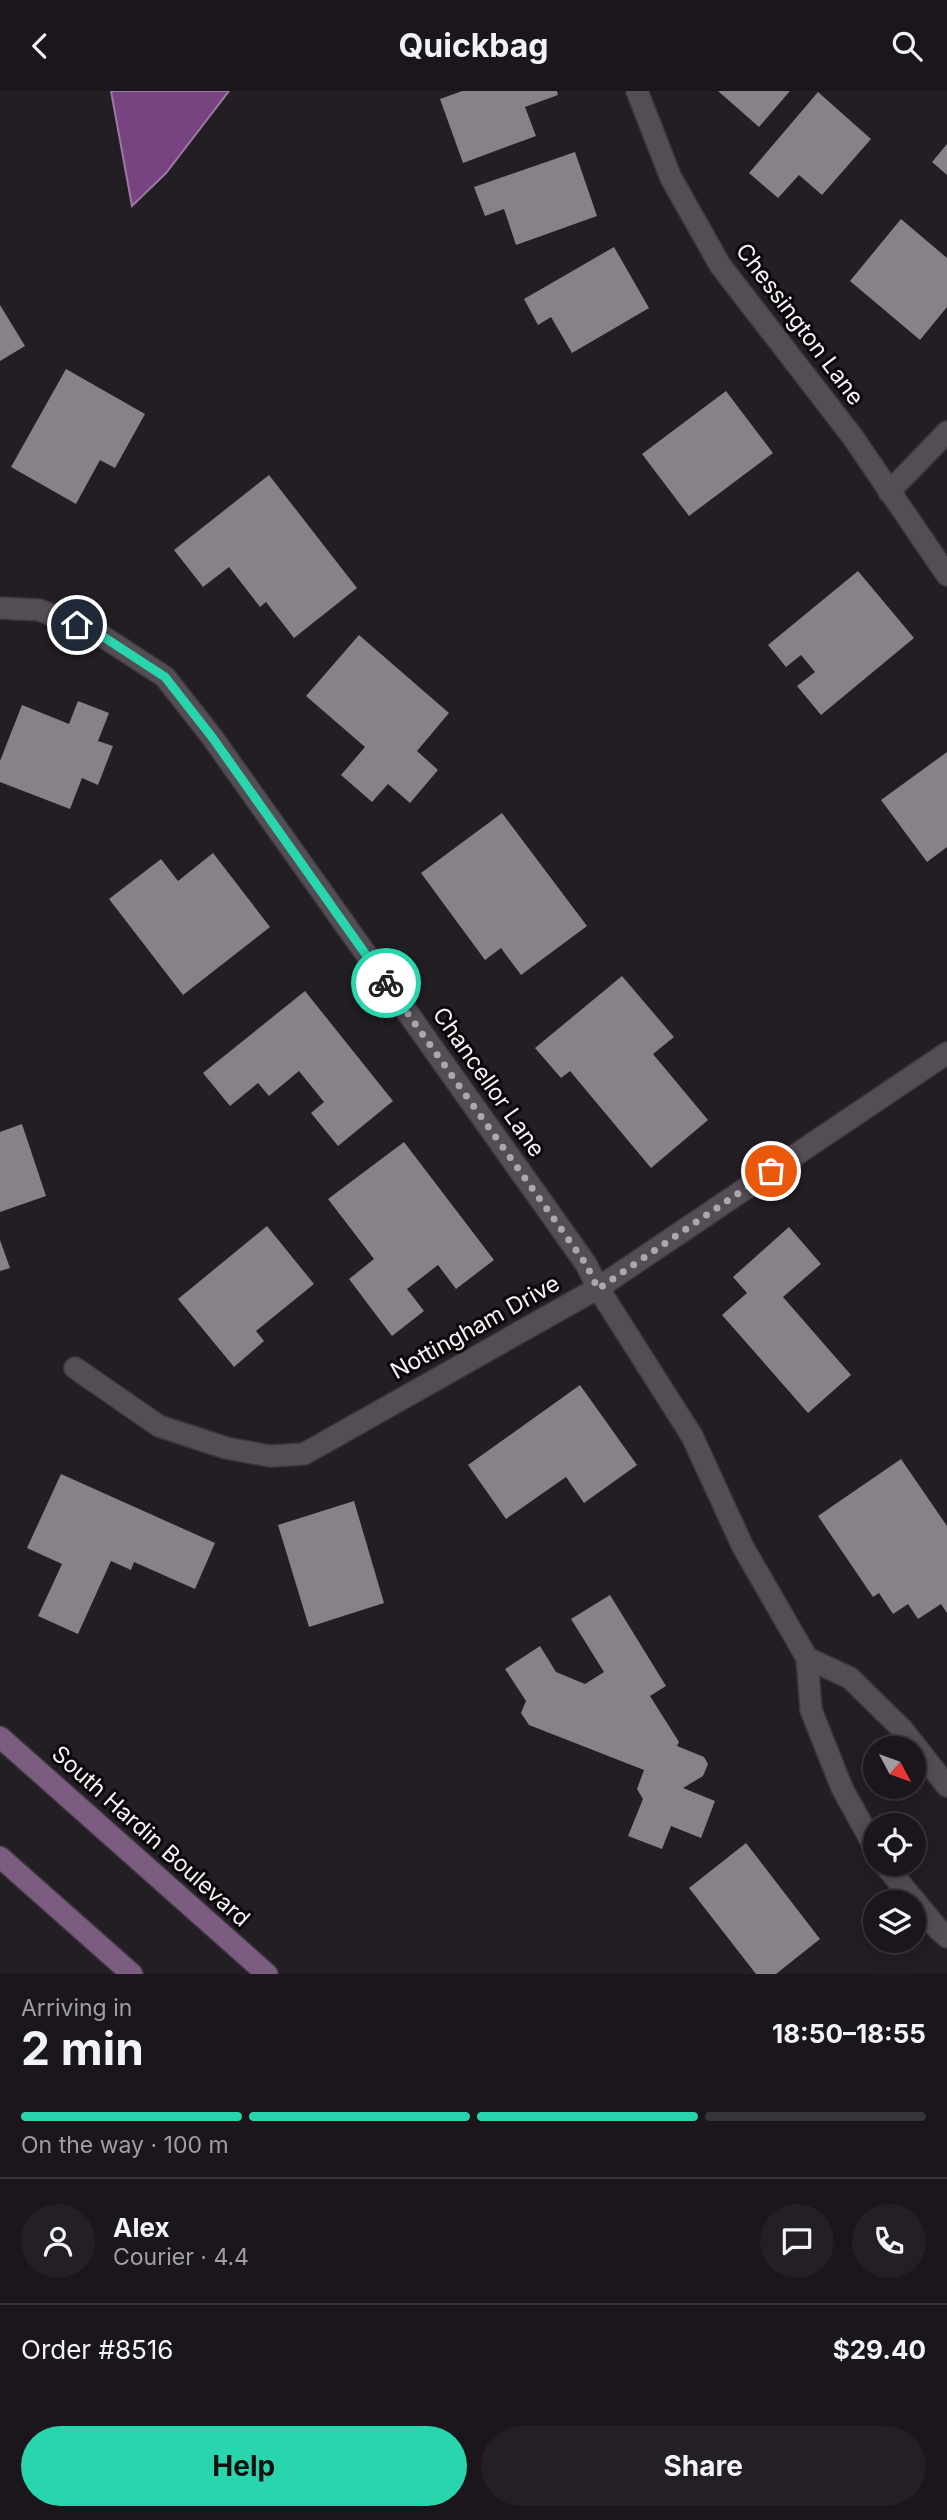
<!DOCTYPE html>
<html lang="en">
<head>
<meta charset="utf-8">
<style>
	:root { --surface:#1a161b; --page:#231f24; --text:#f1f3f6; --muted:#9f9fa3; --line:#38353a; --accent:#29d5ac }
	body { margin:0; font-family:Inter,sans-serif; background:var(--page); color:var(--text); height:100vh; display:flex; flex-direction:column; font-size:26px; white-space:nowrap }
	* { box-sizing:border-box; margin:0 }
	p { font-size:23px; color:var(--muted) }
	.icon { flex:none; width:38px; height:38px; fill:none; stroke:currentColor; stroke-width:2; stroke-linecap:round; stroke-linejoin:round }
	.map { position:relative; height:1883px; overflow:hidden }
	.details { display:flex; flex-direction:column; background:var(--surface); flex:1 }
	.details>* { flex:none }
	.needle { width:46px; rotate:131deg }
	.fabs { position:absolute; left:863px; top:1645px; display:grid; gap:14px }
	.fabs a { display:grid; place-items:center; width:63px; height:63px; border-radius:50%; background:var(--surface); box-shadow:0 4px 18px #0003,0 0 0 2px var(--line); font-size:35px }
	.pin { position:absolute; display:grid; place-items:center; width:60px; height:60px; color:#fff; margin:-30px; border:4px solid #fff; border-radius:50%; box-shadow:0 2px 7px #0007 }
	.courier { position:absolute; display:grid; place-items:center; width:70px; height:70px; margin:-35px; border:5px solid #29d5ac; border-radius:50%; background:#fff; color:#222; box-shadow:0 2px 9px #0007 }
	.overview em { font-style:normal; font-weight:700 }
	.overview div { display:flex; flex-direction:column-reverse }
	.overview { display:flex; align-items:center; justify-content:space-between; height:119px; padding:0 21px }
	h1 { font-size:46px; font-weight:700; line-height:52px }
	.bar { display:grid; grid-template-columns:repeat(4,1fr); gap:10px 7px; align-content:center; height:84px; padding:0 21px }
	.bar i { height:9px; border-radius:5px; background:var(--line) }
	.bar .on { background:var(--accent) }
	.bar p { grid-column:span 4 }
	.line { display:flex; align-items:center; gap:18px; padding:0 21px; border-top:2px solid var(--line) }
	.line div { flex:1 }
	.round { display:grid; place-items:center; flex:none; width:74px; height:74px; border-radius:37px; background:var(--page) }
	.action { display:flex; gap:14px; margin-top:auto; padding:14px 21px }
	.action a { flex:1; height:80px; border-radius:42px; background:var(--accent); color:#111; font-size:28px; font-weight:700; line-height:80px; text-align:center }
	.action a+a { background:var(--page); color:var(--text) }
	header { display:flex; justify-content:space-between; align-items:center; height:91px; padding:0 21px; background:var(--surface); font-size:32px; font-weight:700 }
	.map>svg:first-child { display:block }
	.water { fill:#774380; stroke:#9d78a4; stroke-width:2 }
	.building { fill:#888189 }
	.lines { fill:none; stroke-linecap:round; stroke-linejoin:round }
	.street-casing { stroke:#3b373c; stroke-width:24 }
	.secondary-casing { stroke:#3b373c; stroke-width:24 }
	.street { stroke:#534d54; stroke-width:21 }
	.secondary { stroke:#7c5c81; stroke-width:21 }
	.done { stroke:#aca7ad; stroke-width:7; stroke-dasharray:0 12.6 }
	.route { stroke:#29d5ac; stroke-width:9 }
	.labels { text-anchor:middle; stroke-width:6; stroke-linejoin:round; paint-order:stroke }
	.street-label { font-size:23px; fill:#f6f2f7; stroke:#0b080b }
</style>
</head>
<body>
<header><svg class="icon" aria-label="back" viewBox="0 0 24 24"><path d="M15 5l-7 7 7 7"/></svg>Quickbag<svg class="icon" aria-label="search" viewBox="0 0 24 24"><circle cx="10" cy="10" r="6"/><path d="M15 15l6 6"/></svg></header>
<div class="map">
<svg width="947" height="1883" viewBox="0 0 947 1883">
	<rect width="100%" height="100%" fill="#231d24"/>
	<path class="water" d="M111,0H229L166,82L132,115Z"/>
	<path class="building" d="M462,0H557L558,4L525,16L536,45L463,72L440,8Z
		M718,0H790L759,36Z
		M818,1L871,48L822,104L799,84L778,107L749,82Z
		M947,53V84L932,71Z
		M575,61L597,125L516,154L504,118L485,125L474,96Z
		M901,128L947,167V216L920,249L850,190Z
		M614,156L649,217L572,262L551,226L538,234L524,208Z
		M0,214L25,255L0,270Z
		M66,278L145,323L115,377L100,369L76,413L11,376Z
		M726,300L773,362L689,425L642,363Z
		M269,384L357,497L294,547L266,511L260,516L229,476L203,496L174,459Z
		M858,480L914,547L821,624L797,595L815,581L801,564L786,576L768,554Z
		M359,544L449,622L417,660L438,679L410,712L388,693L372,711L341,684L365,656L306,605Z
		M78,610L109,622L98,650L113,655L98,694L82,687L70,718L0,691V670L22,614L69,633Z
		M947,661V756L927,771L881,709Z
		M502,722L587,835L521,884L501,857L485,869L421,782Z
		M213,762L270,836L183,904L109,808L161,768L178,790Z
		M622,885L674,946L653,963L708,1029L651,1077L570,980L561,987L535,957Z
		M305,900L393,1010L338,1055L311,1022L324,1011L299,980L269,1005L258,992L230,1015L203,982Z
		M22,1033L46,1105L0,1121V1041Z
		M404,1051L494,1169L456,1198L438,1174L407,1198L424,1220L392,1245L349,1188L374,1168L328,1108Z
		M267,1135L314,1193L256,1240L264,1250L234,1276L178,1208Z
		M789,1136L821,1173L783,1206L851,1284L808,1322L722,1224L747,1202L733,1186Z
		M0,1149L10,1177L0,1180Z
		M580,1294L637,1374L584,1412L566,1386L506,1428L468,1374Z
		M901,1368L947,1435V1522L941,1513L918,1528L908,1513L893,1523L879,1502L873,1506L818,1425Z
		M61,1383L215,1452L195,1498L134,1471L131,1479L111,1470L78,1543L38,1525L62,1473L27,1457Z
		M354,1410L384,1512L309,1536L278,1434Z
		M610,1504L666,1595L650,1605L679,1651L677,1655L704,1666L708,1673L703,1685L683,1697L715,1710L701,1747L671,1735L662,1758L628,1745L643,1708L637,1698L644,1679L529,1634L521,1622L526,1610L505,1578L540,1555L556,1581L585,1593L604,1581L571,1528Z
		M746,1752L820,1848L776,1883H756L689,1797Z"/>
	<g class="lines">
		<g class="street-casing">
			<path id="street" d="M637,0L671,87L720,174L852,345L947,484
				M889,401L947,341
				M0,517L39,519L96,541L165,586L212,646L586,1173L598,1197L692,1345L743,1456L807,1567L811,1619L842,1697L875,1757
				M75,1277L159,1335L226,1357L270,1365L304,1363L598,1197L947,962
				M807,1567L850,1587L902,1638L947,1695
				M884,1773L939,1839L947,1846"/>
		</g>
		<g class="secondary-casing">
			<path id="secondary" d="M0,1646L267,1883
				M0,1766L132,1883"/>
		</g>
		<use href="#street" class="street"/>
		<use href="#secondary" class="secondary"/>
	</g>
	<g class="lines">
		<path class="done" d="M386,892L586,1173L598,1198L771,1080"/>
		<path class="route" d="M77,534L96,541L165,586L212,646L386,892"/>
	</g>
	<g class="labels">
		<g class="street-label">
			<text transform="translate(800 233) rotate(53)" y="8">Chessington Lane</text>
			<text transform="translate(489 991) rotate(55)" y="8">Chancellor Lane</text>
			<text transform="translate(475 1236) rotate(-29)" y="8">Nottingham Drive</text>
			<text transform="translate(151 1745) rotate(42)" y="8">South Hardin Boulevard</text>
		</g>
	</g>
</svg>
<div class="fabs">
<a><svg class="needle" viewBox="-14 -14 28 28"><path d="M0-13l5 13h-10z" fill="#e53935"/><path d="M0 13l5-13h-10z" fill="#9f9fa3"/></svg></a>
<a><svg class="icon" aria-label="locate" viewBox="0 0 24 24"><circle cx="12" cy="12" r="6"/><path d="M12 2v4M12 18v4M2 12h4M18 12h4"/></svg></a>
<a><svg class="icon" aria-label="layers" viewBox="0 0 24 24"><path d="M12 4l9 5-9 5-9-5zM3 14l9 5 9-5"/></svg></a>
</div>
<div class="pin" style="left:771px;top:1080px;background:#ea580c"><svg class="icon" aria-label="bag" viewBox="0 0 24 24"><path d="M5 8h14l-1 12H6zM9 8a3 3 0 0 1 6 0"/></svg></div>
<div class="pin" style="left:77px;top:534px;background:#1f2937"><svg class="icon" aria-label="home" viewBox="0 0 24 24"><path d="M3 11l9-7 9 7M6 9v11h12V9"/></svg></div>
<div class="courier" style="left:386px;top:892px"><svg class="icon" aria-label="bike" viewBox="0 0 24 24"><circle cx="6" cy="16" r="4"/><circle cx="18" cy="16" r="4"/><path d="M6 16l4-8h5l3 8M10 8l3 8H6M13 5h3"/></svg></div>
</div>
<section class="details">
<div class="overview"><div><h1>2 min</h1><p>Arriving in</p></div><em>18:50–18:55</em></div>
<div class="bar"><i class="on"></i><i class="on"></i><i class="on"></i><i></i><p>On the way · 100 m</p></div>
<div class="line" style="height:126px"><a class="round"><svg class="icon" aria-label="person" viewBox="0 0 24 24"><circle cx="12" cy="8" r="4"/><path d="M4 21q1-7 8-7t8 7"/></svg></a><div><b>Alex</b><p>Courier · 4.4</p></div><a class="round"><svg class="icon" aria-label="chat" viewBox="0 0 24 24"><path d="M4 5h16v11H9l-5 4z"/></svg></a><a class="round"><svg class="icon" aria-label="phone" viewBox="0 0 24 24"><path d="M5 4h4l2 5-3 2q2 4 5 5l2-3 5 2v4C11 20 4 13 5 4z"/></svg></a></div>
<div class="line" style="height:91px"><div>Order #8516</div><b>$29.40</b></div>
<div class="action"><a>Help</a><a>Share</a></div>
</section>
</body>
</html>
